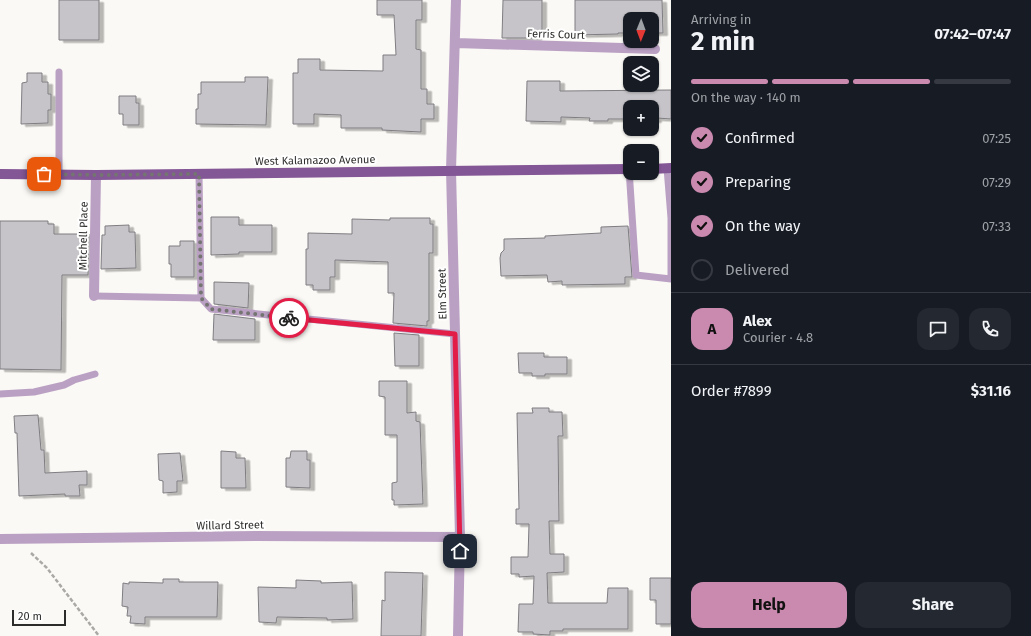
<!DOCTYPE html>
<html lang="en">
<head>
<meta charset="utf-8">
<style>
	:root { --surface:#171b24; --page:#242831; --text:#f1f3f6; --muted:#9ea1a6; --line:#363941; --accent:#ca8aaf }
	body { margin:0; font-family:"Fira Sans",sans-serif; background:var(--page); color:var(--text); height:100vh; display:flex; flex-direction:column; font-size:15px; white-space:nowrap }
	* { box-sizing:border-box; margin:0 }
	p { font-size:13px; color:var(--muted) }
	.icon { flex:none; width:22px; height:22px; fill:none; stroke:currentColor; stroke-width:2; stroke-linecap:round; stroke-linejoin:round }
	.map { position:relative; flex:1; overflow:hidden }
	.details { display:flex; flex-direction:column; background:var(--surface); width:360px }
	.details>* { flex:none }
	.needle { width:26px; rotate:181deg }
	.tools { position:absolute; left:623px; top:12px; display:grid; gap:8px }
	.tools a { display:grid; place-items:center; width:36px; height:36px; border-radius:8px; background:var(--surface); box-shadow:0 1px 3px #0004; font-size:20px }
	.scale { position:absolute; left:12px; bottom:10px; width:54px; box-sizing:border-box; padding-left:4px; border:2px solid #2c2c2a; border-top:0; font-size:11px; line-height:14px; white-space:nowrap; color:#2c2c2a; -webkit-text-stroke:3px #fff; paint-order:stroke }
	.pin { position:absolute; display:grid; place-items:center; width:34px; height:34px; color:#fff; margin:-17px; border-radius:8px; box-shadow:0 2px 6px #0006 }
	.courier { position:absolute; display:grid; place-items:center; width:40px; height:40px; margin:-20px; border:3px solid #e11d48; border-radius:50%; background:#fff; color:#222; box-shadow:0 1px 5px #0007 }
	.headline em { font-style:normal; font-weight:700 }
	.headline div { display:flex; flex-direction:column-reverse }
	.headline { display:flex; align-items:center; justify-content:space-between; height:68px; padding:0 20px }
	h1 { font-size:26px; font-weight:700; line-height:30px }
	.bar { display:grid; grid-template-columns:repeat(4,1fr); gap:6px 4px; align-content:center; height:48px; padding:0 20px }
	.bar i { height:5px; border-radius:3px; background:var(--line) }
	.bar .active { background:var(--accent) }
	.bar p { grid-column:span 4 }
	.line { display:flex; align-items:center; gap:10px; padding:0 20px; border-top:1px solid var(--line) }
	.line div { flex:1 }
	.round { display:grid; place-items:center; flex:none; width:42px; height:42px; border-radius:12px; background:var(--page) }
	ol { padding:0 20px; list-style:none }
	li { display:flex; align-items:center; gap:12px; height:44px }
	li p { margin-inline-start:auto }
	li .icon { padding:4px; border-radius:50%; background:var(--accent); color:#111; stroke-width:4 }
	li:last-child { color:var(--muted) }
	li i { width:22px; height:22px; border:2px solid var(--line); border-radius:50% }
	.button { display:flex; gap:8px; margin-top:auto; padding:8px 20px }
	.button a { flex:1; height:46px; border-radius:12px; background:var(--accent); color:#111; font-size:16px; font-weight:700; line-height:46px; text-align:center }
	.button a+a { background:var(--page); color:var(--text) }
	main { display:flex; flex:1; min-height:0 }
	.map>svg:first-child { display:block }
	.building { fill:#c6c4c8; stroke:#7e7d81; filter:url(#shadow) }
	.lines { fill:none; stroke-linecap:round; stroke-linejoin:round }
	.path { stroke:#aaa9a5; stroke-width:2.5; stroke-dasharray:4 2; stroke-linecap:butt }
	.service { stroke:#baa1c4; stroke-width:7 }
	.minor { stroke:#baa1c4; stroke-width:10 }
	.primary { stroke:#835695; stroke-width:10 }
	.done { stroke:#747471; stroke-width:4; stroke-dasharray:0 7.2 }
	.route { stroke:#e11d48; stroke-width:5 }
	.labels { text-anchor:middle; stroke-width:4; stroke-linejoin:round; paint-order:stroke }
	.street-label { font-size:11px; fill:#2c2c2a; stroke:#fff }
</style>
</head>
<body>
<main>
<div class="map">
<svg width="671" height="636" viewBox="0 0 671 636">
	<defs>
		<filter id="shadow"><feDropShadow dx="4.5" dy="2.5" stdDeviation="0" flood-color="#0004"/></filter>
	</defs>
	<rect width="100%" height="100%" fill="#fbf9f5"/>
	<path class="building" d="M59,0H99V40H59Z
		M377,0H422V20H416V49L421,50V89H427V104H434V119H421V132L382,130V128H341V115L314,114V124H293V73H298V59H320V70L383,71V55H396L394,15H377Z
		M503,0H542V33H537V38H502Z
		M575,0H662L663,33H652V19H630V33H618V34L575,35Z
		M27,73H42V82H48V94H51V110H48V123L21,124L22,83L27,82Z
		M245,77H268L266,125L196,124V109H198V94H201V82H245Z
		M527,81H560V91L671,90V119L657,118V120H652V107H630V119H608V121H589L590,118L561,117V122L526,121Z
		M119,96H136V103H139V125H123V114H119Z
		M211,217H239V225H272V252H239V254L211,255Z
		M390,218H430V224H433V253H429V321H427V326L393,323L394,293H388V262L335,260V277H330V290H313V285H306V249H308V233L352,234V219L390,220Z
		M0,221H48V224H54V234H89L88,275H62L61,370L0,369Z
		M129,225V232H135L136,268L101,269L102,235H105V226Z
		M628,226L632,277H625V284L562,285V281L548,282L547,275L501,276L500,258L501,253L504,250V239L545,238V236L601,233V227Z
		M180,241H194V277H171V264H169V246H180Z
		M214,282L249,283L248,308L214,304Z
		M214,314L255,319V340H213Z
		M394,333L419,335V366H395Z
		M518,353H544V357H567V374H545V376H532V373H519Z
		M379,381H407V413L416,412V421L420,422L423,504L394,505V500H392V483L397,482V435H385V397L379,396Z
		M532,408H549V412H562L563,436H558L559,521H549L550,554H564V572L547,573L548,603H607L608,588H628V629H563V631H550V635L533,634V632H518L519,604H533L534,576L519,577V574H511V557H528L529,524H516V509H519L517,413H533Z
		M38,415L41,450H44L45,473L87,471V485H79L80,496H65V494L19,496L17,433H15L14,416Z
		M221,451L236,452V458H245L246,488H221Z
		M291,451H307V460H310V488L286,487V458H290Z
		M180,453L183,481H177V492L163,493V481L159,480L158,454Z
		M385,572L423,573L421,636H381L382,600L385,601Z
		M650,578H671V624H656V600H650Z
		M163,579H179V582H218L217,617H145V624L130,623L131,616H127L128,607L122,606L123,583L129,584V582L163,583Z
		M296,580L321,581V583L352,582L353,619L327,620V618L277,617L276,623L259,622L258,587L296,588Z"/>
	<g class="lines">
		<path class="path" d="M31,553L47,568L99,636"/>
		<path class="service" d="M59,72V175
			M629,169L636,275L671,279V218L667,168
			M94,296L201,298L199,174
			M201,298L211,309L455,334
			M0,394L34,392L64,385L74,380L95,374"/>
		<path class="minor" d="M456,0L451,170L460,537L458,636
			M456,43L655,49
			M94,296L96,175
			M0,539L255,536L460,537"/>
		<path class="primary" d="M652,169L671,168
			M0,174L96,175L630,169"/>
	</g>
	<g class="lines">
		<path class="done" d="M44,174L96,175L199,174L201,298L211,309L289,318"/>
		<path class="route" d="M289,318L455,334L460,551"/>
	</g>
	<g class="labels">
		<g class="street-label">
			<text transform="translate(556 34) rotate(2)" y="4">Ferris Court</text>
			<text transform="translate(315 160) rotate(-1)" y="4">West Kalamazoo Avenue</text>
			<text transform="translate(83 236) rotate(-89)" y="4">Mitchell Place</text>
			<text transform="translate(442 294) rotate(-91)" y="4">Elm Street</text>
			<text transform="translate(230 525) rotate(-1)" y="4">Willard Street</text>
		</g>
	</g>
</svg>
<div class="tools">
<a><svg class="needle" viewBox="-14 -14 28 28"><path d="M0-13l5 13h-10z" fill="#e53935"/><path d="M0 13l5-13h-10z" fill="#9ea1a6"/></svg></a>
<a><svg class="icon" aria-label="layers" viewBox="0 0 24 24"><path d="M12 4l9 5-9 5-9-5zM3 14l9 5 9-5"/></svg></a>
<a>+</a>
<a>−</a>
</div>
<div class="scale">20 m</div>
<div class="pin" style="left:44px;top:174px;background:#ea580c"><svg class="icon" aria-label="bag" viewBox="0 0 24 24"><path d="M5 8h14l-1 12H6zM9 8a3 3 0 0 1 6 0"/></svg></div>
<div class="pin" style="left:460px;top:551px;background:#1f2937"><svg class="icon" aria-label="home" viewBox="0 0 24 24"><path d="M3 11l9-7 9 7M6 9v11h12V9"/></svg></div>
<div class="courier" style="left:289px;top:318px"><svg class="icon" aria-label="bike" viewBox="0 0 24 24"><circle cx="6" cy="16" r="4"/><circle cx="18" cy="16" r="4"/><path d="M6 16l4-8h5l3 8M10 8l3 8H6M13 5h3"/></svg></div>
</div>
<section class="details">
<div class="headline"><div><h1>2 min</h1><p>Arriving in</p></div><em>07:42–07:47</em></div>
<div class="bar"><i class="active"></i><i class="active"></i><i class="active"></i><i></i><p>On the way · 140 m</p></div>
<ol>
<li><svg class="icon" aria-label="check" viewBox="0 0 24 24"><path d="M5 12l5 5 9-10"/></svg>Confirmed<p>07:25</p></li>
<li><svg class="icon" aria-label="check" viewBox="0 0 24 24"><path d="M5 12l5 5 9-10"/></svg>Preparing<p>07:29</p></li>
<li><svg class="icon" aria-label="check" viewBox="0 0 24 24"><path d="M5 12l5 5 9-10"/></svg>On the way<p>07:33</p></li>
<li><i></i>Delivered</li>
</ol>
<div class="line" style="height:72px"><b class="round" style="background:var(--accent);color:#111">A</b><div><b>Alex</b><p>Courier · 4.8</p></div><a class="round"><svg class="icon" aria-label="chat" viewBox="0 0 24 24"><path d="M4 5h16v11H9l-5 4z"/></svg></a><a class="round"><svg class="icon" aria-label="phone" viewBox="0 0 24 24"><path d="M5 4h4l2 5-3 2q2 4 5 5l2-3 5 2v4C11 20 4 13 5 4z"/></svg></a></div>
<div class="line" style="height:52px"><div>Order #7899</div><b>$31.16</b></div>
<div class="button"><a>Help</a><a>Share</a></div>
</section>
</main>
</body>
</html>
